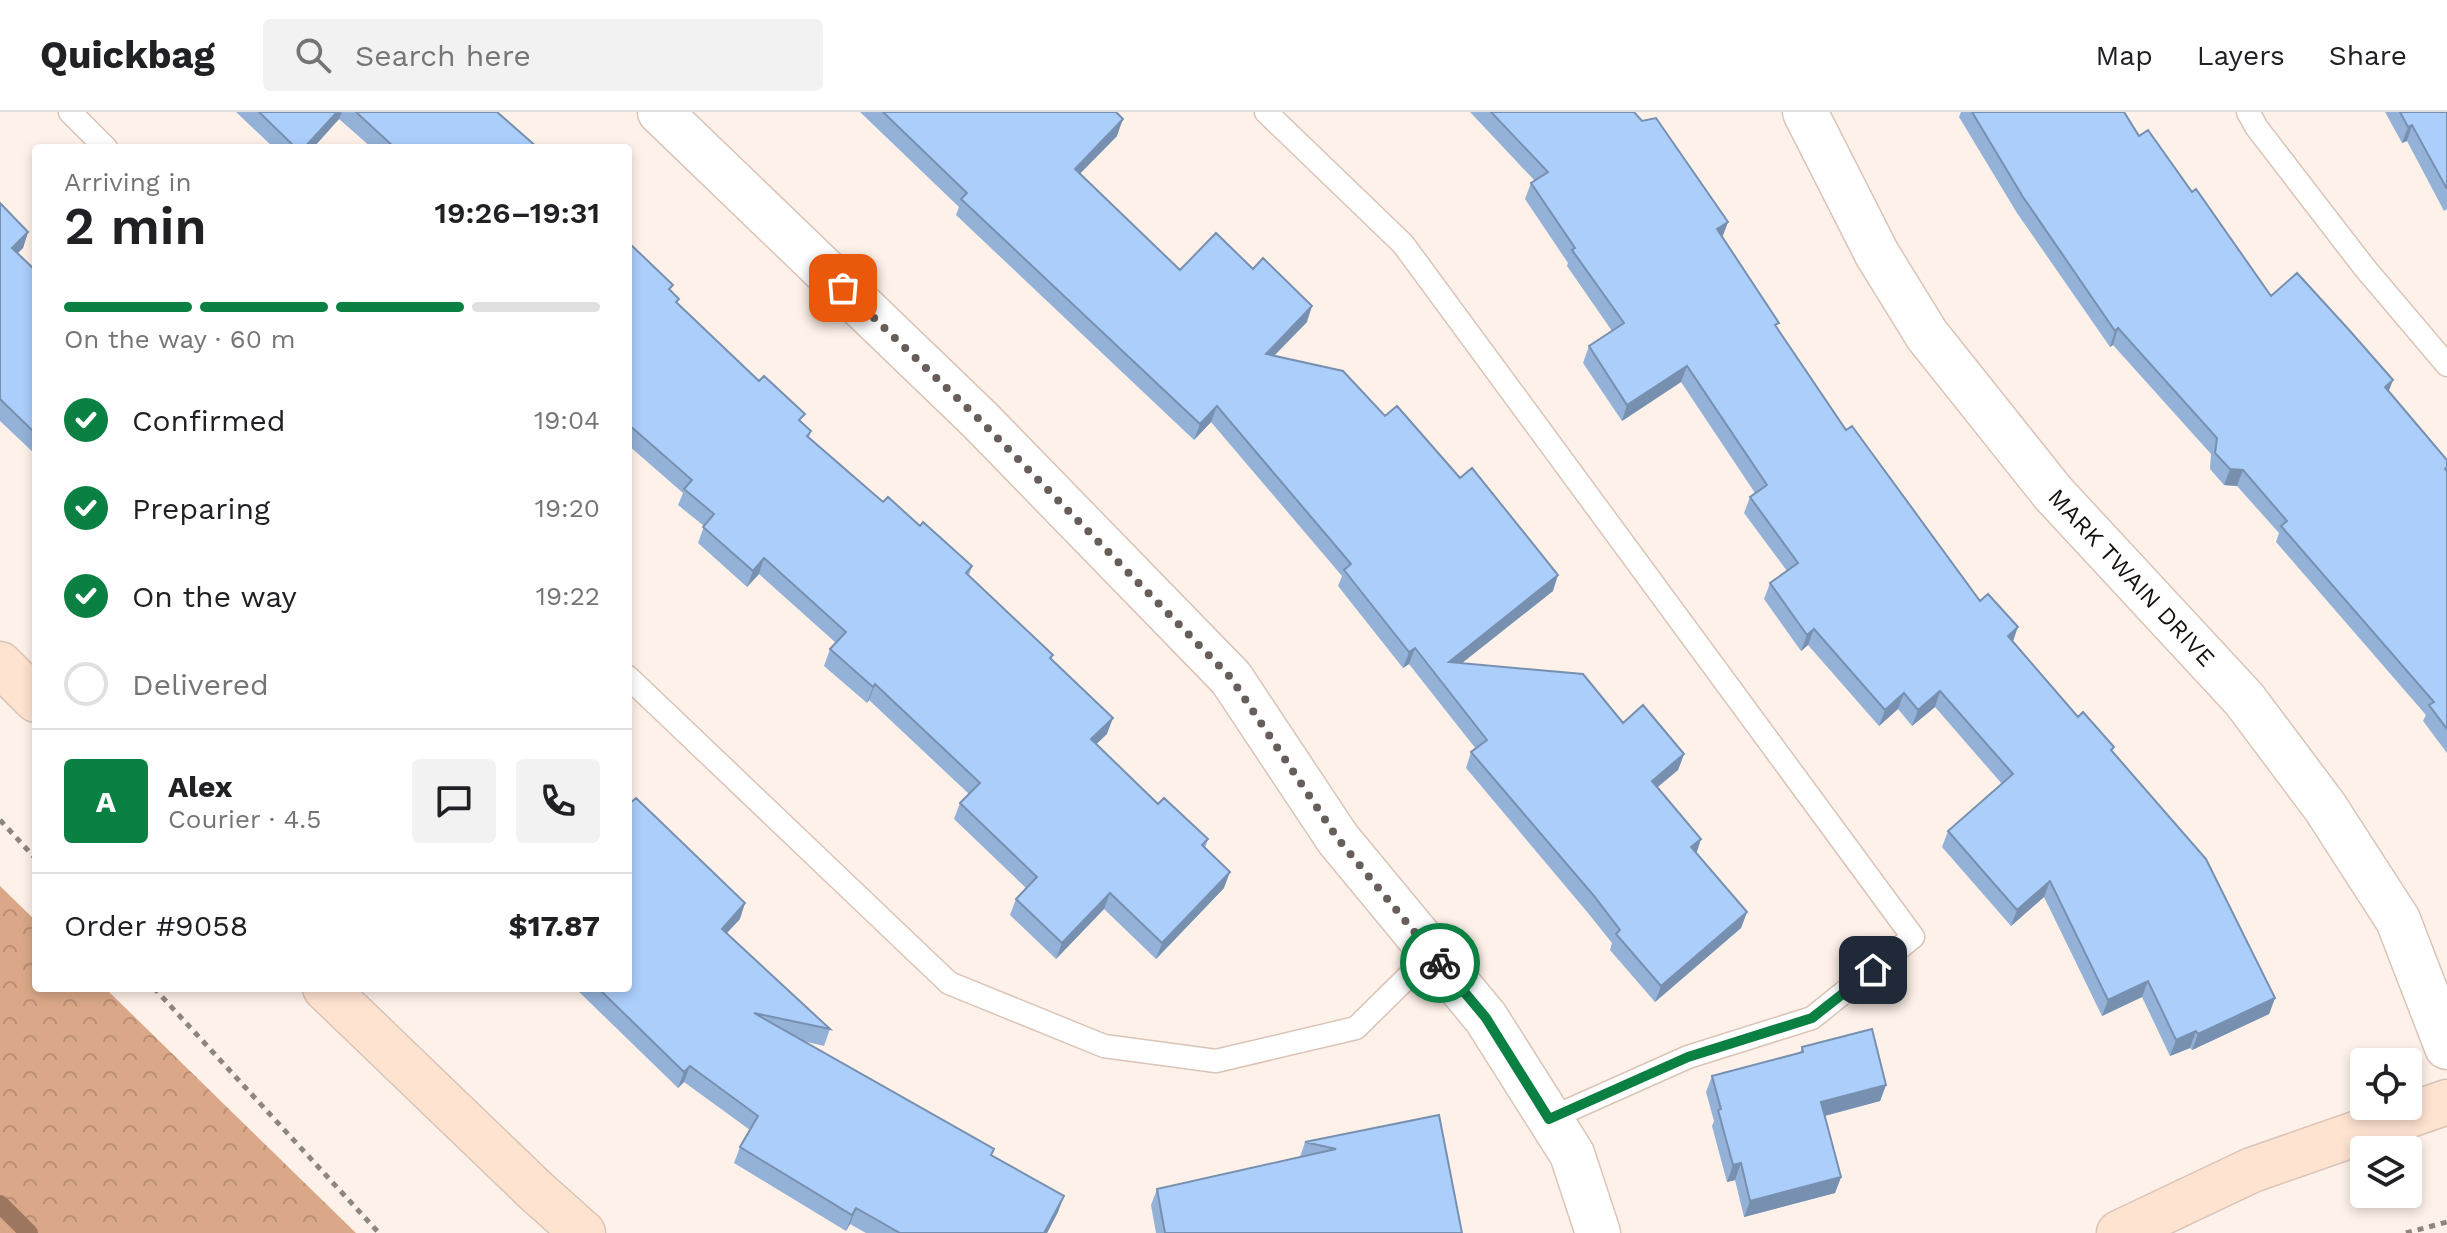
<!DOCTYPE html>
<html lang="en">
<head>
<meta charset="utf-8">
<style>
	:root { --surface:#fff; --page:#f2f2f2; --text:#202124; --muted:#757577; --line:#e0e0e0; --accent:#0b8043 }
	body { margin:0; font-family:"Work Sans",sans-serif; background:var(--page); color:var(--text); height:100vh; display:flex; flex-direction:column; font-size:30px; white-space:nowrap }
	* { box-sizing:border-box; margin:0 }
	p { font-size:26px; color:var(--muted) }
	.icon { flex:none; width:44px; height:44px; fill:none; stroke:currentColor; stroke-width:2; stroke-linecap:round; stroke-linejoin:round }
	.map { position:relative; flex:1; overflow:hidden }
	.drawer { position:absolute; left:32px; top:32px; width:600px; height:848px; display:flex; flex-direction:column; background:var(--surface); border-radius:8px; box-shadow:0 4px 12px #0003 }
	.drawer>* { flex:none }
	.buttons { position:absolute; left:2350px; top:936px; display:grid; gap:16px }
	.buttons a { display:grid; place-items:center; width:72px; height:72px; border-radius:8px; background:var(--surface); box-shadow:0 4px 12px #0003; font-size:40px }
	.pin { position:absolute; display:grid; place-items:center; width:68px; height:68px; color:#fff; margin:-34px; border-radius:16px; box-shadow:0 4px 12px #0006 }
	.courier { position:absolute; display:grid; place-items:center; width:80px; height:80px; margin:-40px; border:6px solid #0b8043; border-radius:50%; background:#fff; color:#222; box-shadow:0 2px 10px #0007 }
	.head em { font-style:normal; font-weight:600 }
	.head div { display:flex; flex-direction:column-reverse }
	.head { display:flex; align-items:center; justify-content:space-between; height:136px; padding:0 32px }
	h1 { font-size:52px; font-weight:600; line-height:60px }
	.bar { display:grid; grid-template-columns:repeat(4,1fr); gap:12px 8px; align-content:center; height:96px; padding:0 32px }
	.bar i { height:10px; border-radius:6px; background:var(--line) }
	.bar .active { background:var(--accent) }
	.bar p { grid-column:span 4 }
	.line { display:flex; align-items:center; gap:20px; padding:0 32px; border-top:2px solid var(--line) }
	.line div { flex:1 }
	.round { display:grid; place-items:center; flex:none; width:84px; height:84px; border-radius:8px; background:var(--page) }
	ol { padding:0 32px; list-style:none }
	li { display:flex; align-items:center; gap:24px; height:88px }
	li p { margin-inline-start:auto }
	li .icon { padding:8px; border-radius:50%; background:var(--accent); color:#fff; stroke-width:4 }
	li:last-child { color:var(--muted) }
	li i { width:44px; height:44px; border:4px solid var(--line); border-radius:50% }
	header { display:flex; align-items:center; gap:48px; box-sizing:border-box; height:112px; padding:0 40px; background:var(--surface); border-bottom:2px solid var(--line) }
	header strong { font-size:38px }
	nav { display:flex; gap:44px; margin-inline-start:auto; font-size:28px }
	.search { width:560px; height:72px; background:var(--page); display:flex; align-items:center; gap:20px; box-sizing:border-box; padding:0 28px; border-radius:8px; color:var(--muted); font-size:30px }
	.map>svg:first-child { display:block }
	.forest { fill:url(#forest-crowns) }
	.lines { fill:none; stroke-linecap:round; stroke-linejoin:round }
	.stream { stroke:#9c765f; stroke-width:18 }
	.lane-casing { stroke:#dac4b7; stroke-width:25 }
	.street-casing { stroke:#dac4b7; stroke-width:47 }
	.secondary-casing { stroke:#dac4b7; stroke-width:47 }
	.path { stroke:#8f857f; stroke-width:5; stroke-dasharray:6 6; stroke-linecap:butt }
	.lane { stroke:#fff; stroke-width:22 }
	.street { stroke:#fff; stroke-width:44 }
	.secondary { stroke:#fee3d1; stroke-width:44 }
	.wall { fill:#94b1d8 }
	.shaded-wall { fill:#7890b0 }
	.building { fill:#accefb; stroke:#7890b0; stroke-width:2 }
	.done { stroke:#675e59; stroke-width:8; stroke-dasharray:0 14.4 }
	.route { stroke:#0b8043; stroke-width:10 }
	.labels { text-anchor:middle; stroke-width:6; stroke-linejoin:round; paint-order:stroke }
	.street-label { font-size:24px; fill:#160f0b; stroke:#fff }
</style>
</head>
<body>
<header>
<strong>Quickbag</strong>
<div class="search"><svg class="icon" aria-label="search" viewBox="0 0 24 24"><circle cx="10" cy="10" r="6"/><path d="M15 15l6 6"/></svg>Search here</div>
<nav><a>Map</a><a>Layers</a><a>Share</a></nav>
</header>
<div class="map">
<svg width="2447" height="1121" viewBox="0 0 2447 1121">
	<defs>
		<pattern id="forest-crowns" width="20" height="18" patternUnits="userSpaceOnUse" patternTransform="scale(2)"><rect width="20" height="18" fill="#daa888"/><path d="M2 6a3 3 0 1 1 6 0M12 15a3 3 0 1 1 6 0" fill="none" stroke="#ba8f74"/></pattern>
	</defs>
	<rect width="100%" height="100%" fill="#fef1e9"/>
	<path class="forest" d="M0,774L36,809V876H105L356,1121H0Z"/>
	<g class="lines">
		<path class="stream" d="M0,1092L29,1121"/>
		<g class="lane-casing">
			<path id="lane" d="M70,0L106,36
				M1266,0L1403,132L1913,825L1812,906L1688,945L1549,1007
				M2248,0L2257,16L2364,155L2447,253
				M628,565L949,871L1104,934L1216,949L1356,916L1432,841"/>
		</g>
		<g class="street-casing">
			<g id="street">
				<path d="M660,0L980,308L1231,566L1338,727L1486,906L1572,1042L1598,1121"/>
				<path id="s1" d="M1805,0L1877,142L1927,223L2053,381L2244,587L2325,695L2398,808L2447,935"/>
			</g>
		</g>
		<g class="secondary-casing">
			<path id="secondary" d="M0,552L36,588
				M325,876L536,1079L583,1121
				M2119,1121L2252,1058L2447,990"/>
		</g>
		<path class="path" d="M0,708L36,747
			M154,876L379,1121
			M2406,1121L2447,1110"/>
		<use href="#lane" class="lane"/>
		<use href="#street" class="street"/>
		<use href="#secondary" class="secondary"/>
	</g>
	<path class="wall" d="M236,0H497L538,36H372L339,7L313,36H274Z
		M860,0H1116L1117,24L1080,61L1180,158L1307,210L1274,244L1385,304L1553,479L1462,551L1623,611L1684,642L1678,658L1657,675L1696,741L1747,800L1741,816L1655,890L1610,838L1612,831L1588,801L1466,656L1471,640L1476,637L1409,552L1403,556L1338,474L1342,464L1211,310L1194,328L956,103L959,95Z
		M1470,0H1634L1728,110L1722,125L1777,216L1846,318L2012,530L2078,605L2114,635L2112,640L2275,886L2269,902L2192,938L2190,936L2170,944L2142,885L2102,904L2044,785L2011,814L1942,735L1948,719L2002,672L1935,595L1912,614L1898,597L1879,614L1808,533L1801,539L1764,487L1770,471L1787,459L1744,401L1750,385L1755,381L1681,270L1622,309L1583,251L1589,234L1612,219L1567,154L1568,151L1525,87L1531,71L1535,69Z
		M1961,0H2124L2139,24L2192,80L2271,184L2389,279L2447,348V641L2423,609L2426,603L2276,430L2279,421L2237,374L2224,373L2210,357L2211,342L2113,233L2110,235L2017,101L1959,5Z
		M2385,0H2447V97L2444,99L2407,29L2402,31Z
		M0,91L28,120L23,136L18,141L36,159V343L0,309Z
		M628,130L671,179L678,191L811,319L809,325L883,390L920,414L972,454L969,463L1051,547L1107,622L1096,632L1158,692L1208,727L1205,736L1224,776L1156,847L1104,797L1056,847L1010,803L1016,787L1026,776L954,707L960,691L969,682L869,588L867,591L824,554L830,537L836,531L759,462L747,475L698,431L704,414L678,393L683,381L628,333Z
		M740,807L726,821L830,917L824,934L803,929L992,1044L1058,1100L1047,1121H866L850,1112L846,1119L734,1051L740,1035L750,1018L684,970L678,976L575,876H628Z
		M1802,935L1886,973L1880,989L1825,1004L1841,1065L1835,1081L1744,1105L1735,1068L1727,1070L1712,1014L1714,1009L1706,980L1712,964L1800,941Z
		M1439,1003L1462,1121H1156L1151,1093L1157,1077L1300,1045L1305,1030Z"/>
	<path class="shaded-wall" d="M337,0H342L339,7L313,36H304Z
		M1123,7L1117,24L1069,73L1075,57Z
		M2412,13L2407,29L2402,31L2408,15Z
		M1728,110L1722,126L1717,117Z
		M28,120L23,136L6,152L12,136Z
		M1312,194L1307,210L1260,258L1266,242Z
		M2118,216L2113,233L2110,235L2115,219Z
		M1687,254L1681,270L1622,309L1627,293Z
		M2393,268L2387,284L2385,275Z
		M1217,294L1211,310L1194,328L1200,312Z
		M2230,357L2243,358L2237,374L2224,373Z
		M764,446L759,462L747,475L753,459Z
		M1558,463L1553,479L1443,566L1449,550Z
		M2018,515L2012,532L2008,524Z
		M1814,517L1808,533L1801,539L1807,523Z
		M1415,536L1409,552L1403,556L1409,540Z
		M875,572L869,588L867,591L873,575Z
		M1940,579L1935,595L1912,614L1918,598Z
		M1904,581L1898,597L1879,614L1885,598Z
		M1113,606L1107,622L1085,643L1091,627Z
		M1684,642L1678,658L1646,685L1652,669Z
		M1701,727L1696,743L1691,735Z
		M1230,760L1224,776L1156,847L1162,831Z
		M2050,769L2044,785L2011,814L2017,798Z
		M1110,781L1104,797L1056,847L1062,831Z
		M745,791L740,807L716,833L722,817Z
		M1747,800L1741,816L1655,890L1661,874Z
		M2148,869L2142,885L2102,904L2108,888Z
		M2275,886L2269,902L2192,938L2198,922Z
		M2196,919L2190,936L2170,944L2176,928Z
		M690,954L684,970L678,976L684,960Z
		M1886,973L1880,989L1816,1006L1821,990Z
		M1741,1051L1735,1068L1727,1070L1733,1053Z
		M1841,1065L1835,1081L1744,1105L1750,1089Z
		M1064,1084L1058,1100L1047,1121H1044Z
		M856,1096L850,1112L846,1119L852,1103Z"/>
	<path class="building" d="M259,0H337L304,36H296Z
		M356,0H497L538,36H395Z
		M883,0H1116L1123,7L1075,57L1180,158L1216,121L1253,157L1263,146L1312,194L1266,242L1343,259L1385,304L1397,294L1460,366L1472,356L1558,463L1449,550L1583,562L1623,611L1643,593L1684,642L1652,669L1701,727L1691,735L1747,800L1661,874L1616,822L1620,818L1594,784L1471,640L1487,628L1415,536L1409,540L1344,458L1351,452L1217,294L1200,312L961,87L967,81Z
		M1491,0H1634L1642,9L1656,6L1728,110L1717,117L1779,211L1775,213L1846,318L1852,314L1980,489L1988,482L2018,515L2008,524L2078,605L2083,600L2114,635L2111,638L2206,747L2275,886L2198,922L2196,919L2176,928L2148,869L2108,888L2050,769L2017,798L1948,719L2013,662L1940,579L1918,598L1904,581L1885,598L1814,517L1807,523L1770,471L1798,451L1750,385L1767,373L1687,254L1627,293L1589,234L1624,211L1572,138L1575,136L1531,71L1548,60Z
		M1972,0H2124L2139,24L2148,18L2192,80L2196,77L2271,184L2297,161L2350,219L2393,268L2385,275L2447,348V355L2445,357L2447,359V617L2429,593L2434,590L2281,414L2287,409L2243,358L2230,357L2215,341L2217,326L2118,216L2115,219L2023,85Z
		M2400,0H2447V77L2412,13L2408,15Z
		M0,91L28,120L12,136L36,159V322L0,287Z
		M628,130L673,173L669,177L679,187L676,190L759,269L764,264L805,302L799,308L811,319L807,324L883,390L888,385L920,414L923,410L972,454L966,461L1053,543L1050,546L1113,606L1091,627L1158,692L1164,686L1208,727L1202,733L1230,760L1162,831L1110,781L1062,831L1016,787L1037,765L960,691L980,671L875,572L873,575L830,537L846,520L764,446L753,459L703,415L714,402L684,377L692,368L628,312Z
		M636,686L745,791L722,817L830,917L754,901L994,1037L991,1043L1064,1084L1044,1121H900L856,1096L852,1103L740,1035L758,1004L690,954L684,960L598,876H628V693Z
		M1872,917L1886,973L1821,990L1841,1065L1750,1089L1741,1051L1733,1053L1718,998L1721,997L1712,964L1803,940L1802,935Z
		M1439,1003L1462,1121H1165L1157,1077L1336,1037L1305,1030Z"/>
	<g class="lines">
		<path class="done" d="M843,176L980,308L1231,566L1338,727L1440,851"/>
		<path class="route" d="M1440,851L1486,906L1549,1007L1688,945L1812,906L1873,858"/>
	</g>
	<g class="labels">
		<g class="street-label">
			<text dy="8" stroke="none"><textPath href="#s1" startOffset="572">MARK TWAIN DRIVE</textPath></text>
		</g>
	</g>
</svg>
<div class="buttons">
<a><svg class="icon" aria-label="locate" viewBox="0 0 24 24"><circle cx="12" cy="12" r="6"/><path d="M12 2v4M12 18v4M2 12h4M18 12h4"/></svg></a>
<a><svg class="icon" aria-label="layers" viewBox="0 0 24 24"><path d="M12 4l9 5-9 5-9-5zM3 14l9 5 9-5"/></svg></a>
</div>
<div class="pin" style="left:843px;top:176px;background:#ea580c"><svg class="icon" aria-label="bag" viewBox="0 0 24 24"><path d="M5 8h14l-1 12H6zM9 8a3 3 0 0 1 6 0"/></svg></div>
<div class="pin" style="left:1873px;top:858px;background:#1f2937"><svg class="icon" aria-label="home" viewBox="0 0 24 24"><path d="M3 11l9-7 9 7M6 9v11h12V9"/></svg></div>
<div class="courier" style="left:1440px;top:851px"><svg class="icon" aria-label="bike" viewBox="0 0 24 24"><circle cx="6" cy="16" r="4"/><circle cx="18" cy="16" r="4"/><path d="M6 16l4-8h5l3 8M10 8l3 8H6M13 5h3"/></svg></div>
<section class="drawer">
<div class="head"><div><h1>2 min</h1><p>Arriving in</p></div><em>19:26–19:31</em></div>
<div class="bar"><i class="active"></i><i class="active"></i><i class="active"></i><i></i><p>On the way · 60 m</p></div>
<ol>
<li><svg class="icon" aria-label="check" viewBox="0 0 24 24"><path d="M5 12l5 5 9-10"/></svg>Confirmed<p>19:04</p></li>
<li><svg class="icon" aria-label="check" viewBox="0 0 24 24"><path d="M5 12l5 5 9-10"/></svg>Preparing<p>19:20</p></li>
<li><svg class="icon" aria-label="check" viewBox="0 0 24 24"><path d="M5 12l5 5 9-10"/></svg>On the way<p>19:22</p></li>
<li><i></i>Delivered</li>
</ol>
<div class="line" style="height:144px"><b class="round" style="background:var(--accent);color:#fff">A</b><div><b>Alex</b><p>Courier · 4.5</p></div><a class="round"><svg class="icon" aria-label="chat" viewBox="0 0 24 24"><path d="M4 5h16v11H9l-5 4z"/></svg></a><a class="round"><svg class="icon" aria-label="phone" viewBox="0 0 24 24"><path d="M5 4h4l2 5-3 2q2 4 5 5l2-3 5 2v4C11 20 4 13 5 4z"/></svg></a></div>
<div class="line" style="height:104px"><div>Order #9058</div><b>$17.87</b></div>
</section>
</div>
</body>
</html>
